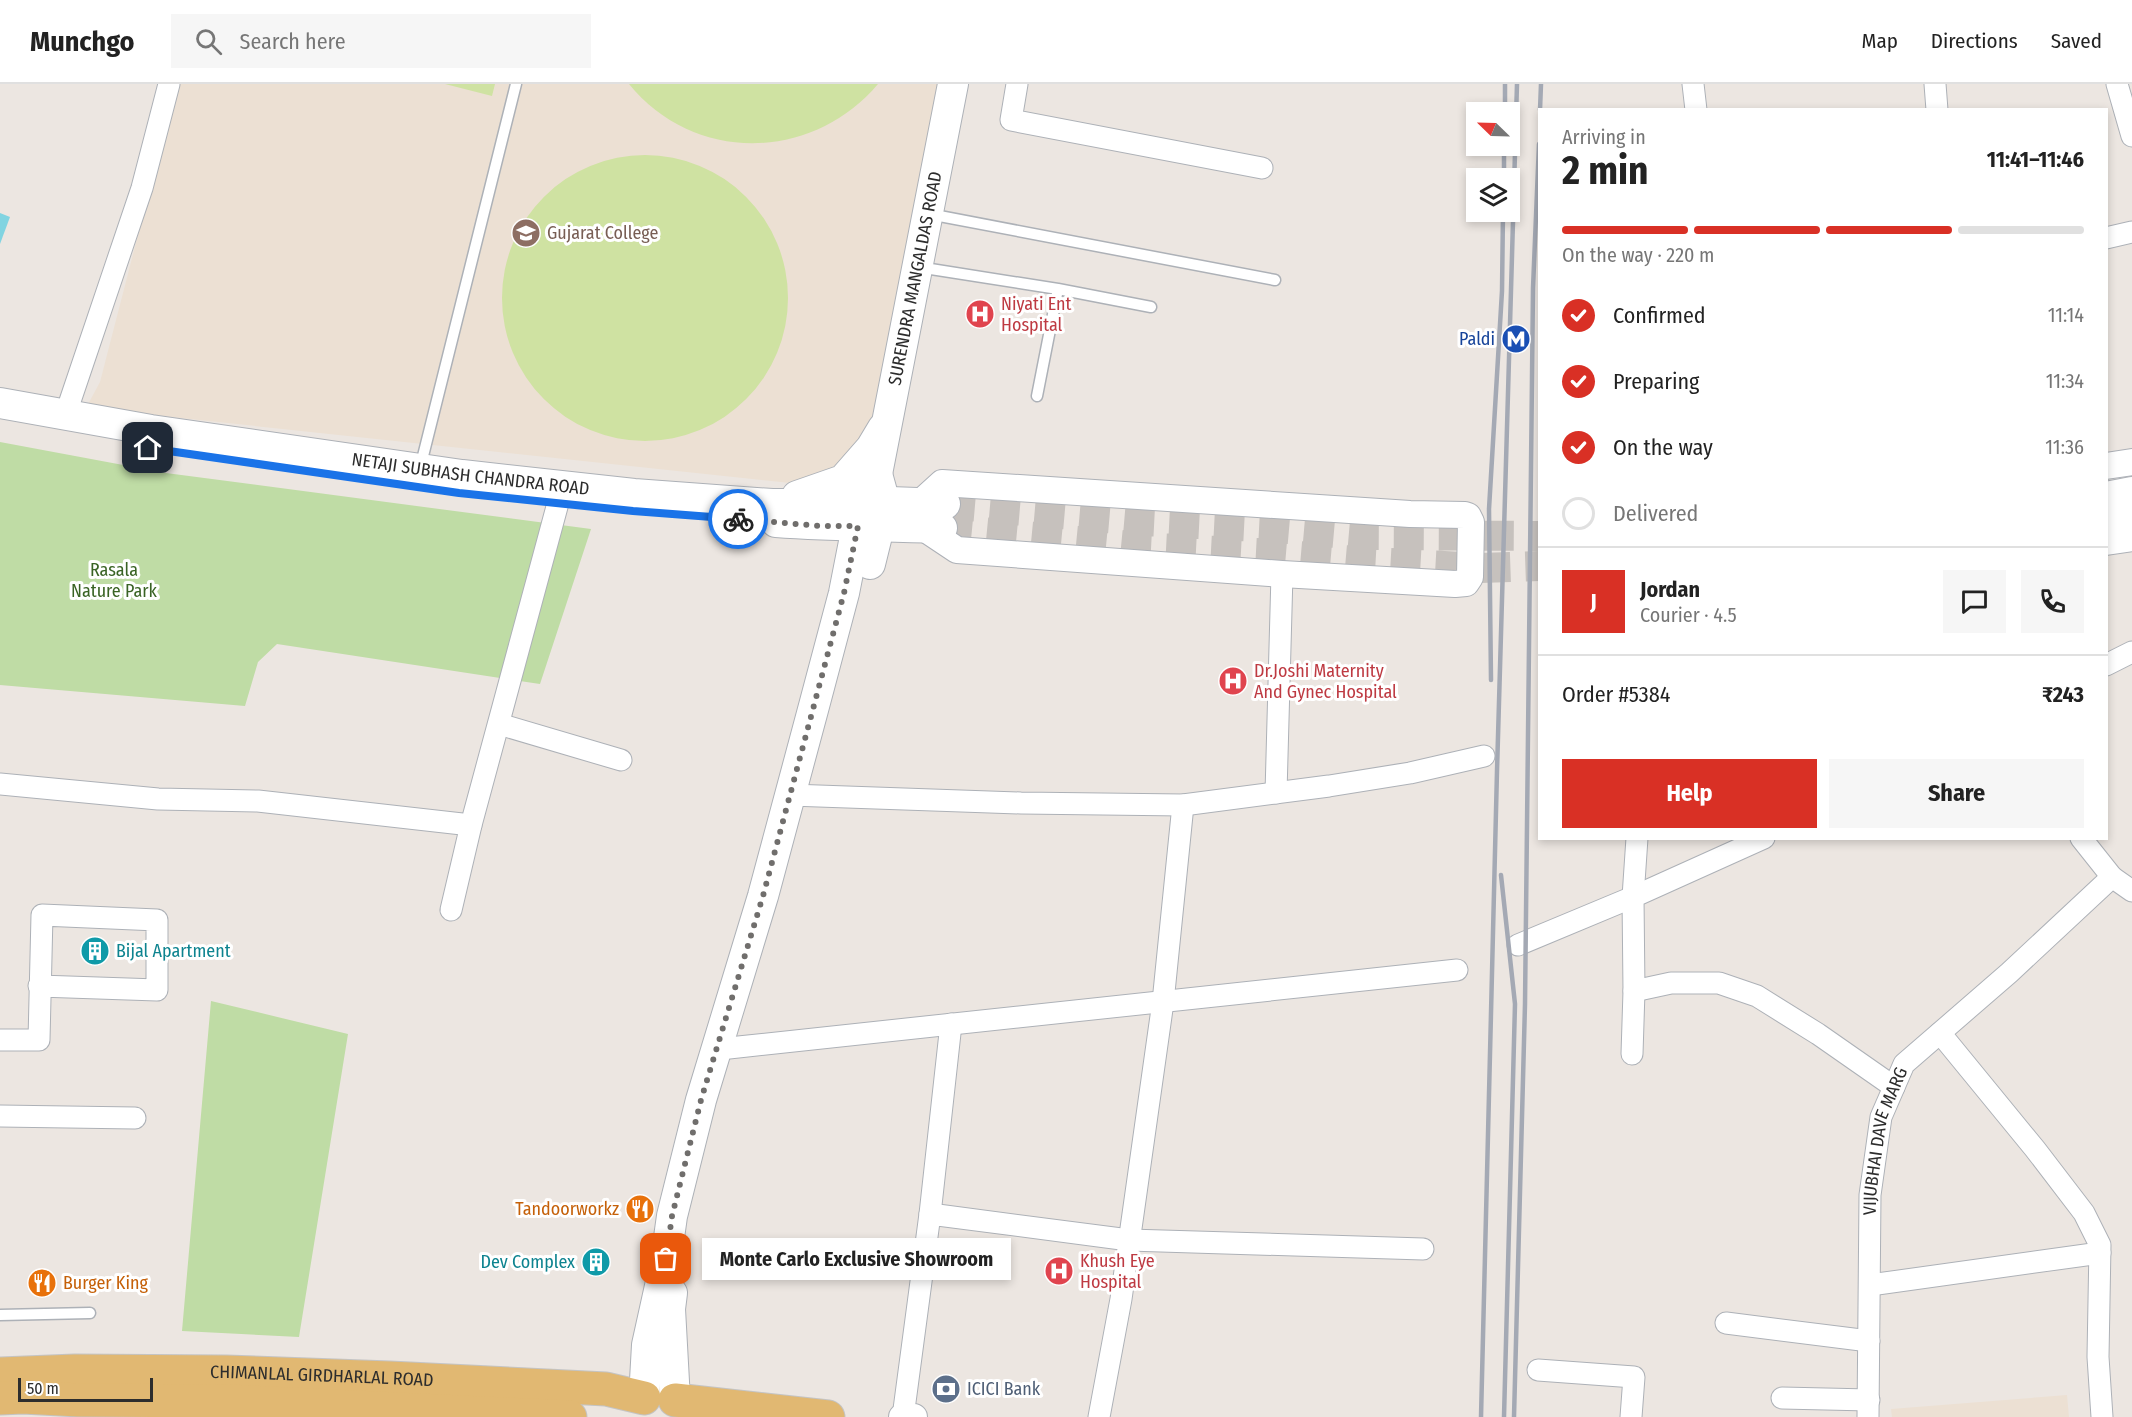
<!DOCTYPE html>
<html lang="en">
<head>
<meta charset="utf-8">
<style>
	:root { --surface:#fff; --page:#f6f6f6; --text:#222; --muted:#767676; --line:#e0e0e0; --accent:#d93025 }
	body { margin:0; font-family:"Fira Sans Condensed",sans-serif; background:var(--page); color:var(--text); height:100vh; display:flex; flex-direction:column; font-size:22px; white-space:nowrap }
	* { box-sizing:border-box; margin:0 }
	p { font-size:20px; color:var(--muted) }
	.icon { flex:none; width:33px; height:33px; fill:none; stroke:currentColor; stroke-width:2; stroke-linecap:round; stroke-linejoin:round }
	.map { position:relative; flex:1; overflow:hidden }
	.drawer { position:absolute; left:1538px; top:24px; width:570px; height:732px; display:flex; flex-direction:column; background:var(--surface); border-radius:0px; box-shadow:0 3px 9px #0003 }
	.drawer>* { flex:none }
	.needle { width:39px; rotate:293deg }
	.controls { position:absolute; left:1466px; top:18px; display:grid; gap:12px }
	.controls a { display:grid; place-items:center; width:54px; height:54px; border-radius:0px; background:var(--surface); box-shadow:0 3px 9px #0003; font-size:30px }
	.scale { position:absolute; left:18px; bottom:15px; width:135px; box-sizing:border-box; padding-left:6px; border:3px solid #2d2d2d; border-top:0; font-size:16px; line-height:21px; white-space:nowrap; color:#2d2d2d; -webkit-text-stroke:4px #fff; paint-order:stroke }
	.pin { position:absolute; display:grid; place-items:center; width:51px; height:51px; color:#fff; margin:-26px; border-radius:12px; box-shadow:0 3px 9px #0006 }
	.courier { position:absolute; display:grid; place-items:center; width:60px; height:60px; margin:-30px; border:4px solid #1a73e8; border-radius:50%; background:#fff; color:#222; box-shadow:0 2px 8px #0007 }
	.bubble { position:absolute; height:42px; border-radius:0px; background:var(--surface); box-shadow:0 3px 9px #0003; font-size:20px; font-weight:700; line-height:42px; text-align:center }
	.overview em { font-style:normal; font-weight:700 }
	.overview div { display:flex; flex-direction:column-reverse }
	.overview { display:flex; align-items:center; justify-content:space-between; height:102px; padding:0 24px }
	h1 { font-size:39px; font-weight:700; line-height:45px }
	.bar { display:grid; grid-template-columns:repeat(4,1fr); gap:9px 6px; align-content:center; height:72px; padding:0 24px }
	.bar i { height:8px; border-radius:4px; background:var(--line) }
	.bar .current { background:var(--accent) }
	.bar p { grid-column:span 4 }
	.line { display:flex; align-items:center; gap:15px; padding:0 24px; border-top:2px solid var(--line) }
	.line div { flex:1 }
	.round { display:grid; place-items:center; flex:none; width:63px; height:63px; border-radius:0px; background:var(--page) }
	ol { padding:0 24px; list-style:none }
	li { display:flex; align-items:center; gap:18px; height:66px }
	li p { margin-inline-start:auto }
	li .icon { padding:6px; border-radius:50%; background:var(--accent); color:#fff; stroke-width:4 }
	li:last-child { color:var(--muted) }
	li i { width:33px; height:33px; border:3px solid var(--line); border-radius:50% }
	.action { display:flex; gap:12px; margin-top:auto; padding:12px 24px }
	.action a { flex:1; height:69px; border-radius:0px; background:var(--accent); color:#fff; font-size:24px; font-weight:700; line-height:69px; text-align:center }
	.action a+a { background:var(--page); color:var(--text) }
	header { display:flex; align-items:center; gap:36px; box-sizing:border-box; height:84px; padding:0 30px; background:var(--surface); border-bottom:2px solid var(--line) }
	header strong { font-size:28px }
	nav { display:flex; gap:33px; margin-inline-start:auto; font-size:21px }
	.search { width:420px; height:54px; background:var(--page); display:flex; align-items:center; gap:15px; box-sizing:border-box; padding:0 21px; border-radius:0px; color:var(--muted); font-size:22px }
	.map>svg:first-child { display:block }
	.education { fill:#ece0d3 }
	.green { fill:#bfdca5 }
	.pitch { fill:#cfe2a2 }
	.water { fill:#81d4e1 }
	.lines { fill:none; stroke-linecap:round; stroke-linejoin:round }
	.secondary-tunnel { stroke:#c6c1bd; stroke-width:30; stroke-dasharray:30 15; stroke-linecap:butt }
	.service-casing { stroke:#adb1b7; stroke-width:13 }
	.minor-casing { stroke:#adb1b7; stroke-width:23 }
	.tertiary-casing { stroke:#adb1b7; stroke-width:28 }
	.secondary-casing { stroke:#adb1b7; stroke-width:32 }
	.primary-casing { stroke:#c4c4c4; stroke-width:35 }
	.service { stroke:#fff; stroke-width:10 }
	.minor { stroke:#fff; stroke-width:21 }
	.tertiary { stroke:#fff; stroke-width:26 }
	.secondary { stroke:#fff; stroke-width:30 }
	.primary { stroke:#e1b872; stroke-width:33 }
	.rail { stroke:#a4a9b4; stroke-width:4.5 }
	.done { stroke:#706e6c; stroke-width:6; stroke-dasharray:0 10.8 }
	.route { stroke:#1a73e8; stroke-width:8 }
	.labels { text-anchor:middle; stroke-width:6; stroke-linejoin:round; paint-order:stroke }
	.education-label { font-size:18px; fill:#785e54; stroke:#fff; text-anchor:start }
	.street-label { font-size:18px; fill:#2d2d2d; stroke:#fff }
	.health-label { font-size:18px; fill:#be3a42; stroke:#fff; text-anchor:start }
	.transit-label { font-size:18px; fill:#164399; stroke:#fff; text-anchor:end }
	.park-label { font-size:18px; fill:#396324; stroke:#fff }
	.culture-label { font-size:18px; fill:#0d838f; stroke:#fff; text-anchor:start }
	.food-label { font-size:18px; fill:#c56008; stroke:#fff; text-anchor:end }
	.service-label { font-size:18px; fill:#4e5e75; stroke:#fff; text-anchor:start }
</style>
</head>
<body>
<header>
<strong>Munchgo</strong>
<div class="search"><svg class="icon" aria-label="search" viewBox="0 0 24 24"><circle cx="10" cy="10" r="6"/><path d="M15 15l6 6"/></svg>Search here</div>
<nav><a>Map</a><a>Directions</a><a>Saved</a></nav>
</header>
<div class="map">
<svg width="2132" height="1333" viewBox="0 0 2132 1333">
	<rect width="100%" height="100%" fill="#ece6e1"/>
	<path class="education" d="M177,0H942L863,402L846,405L86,324L100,298Z
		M2067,1311L2069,1333H1892L1891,1325Z"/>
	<path class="green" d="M0,358L166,389L591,445L540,600L277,560L258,578L245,622L0,601Z
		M211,917L348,950L299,1253L182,1247Z"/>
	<path class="pitch" d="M445,0H495L492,12Z
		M629,0H878C812,78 694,80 629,0Z
		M502 214a143 143 0 1 1 286 0a143 143 0 1 1-286 0Z"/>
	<path class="water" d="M0,129L10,133L0,160Z"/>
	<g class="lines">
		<path class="secondary-tunnel" d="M945,420L1142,437L1278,444L1358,451L1539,452
			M942,444L1139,463L1274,470L1355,477L1480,484L1539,482"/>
		<g class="service-casing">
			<path id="service" d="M929,130L1275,196
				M918,183L1058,205L1037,312
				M1058,205L1151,223
				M420,384L516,0
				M0,1231L90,1229"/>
		</g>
		<g class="minor-casing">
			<g id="minor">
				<path d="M1017,0L1011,36L1262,84"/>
				<path d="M1693,0L1696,26"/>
				<path d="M1935,0L1937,26"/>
				<path d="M2117,0L2132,52"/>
				<path d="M2106,154L2132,148"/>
				<path d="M65,332L142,104L169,0"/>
				<path d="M2106,581L2132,568"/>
				<path d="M499,640L621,676"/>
				<path d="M0,700L158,715L258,717L471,741L558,419"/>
				<path d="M1276,709L1282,490"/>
				<path d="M790,711L1021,719L1183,721L1329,702L1410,689L1484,672"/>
				<path d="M1764,754L1633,813L1634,907L1671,899H1719L1757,912L1818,950L1894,1003"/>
				<path d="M2081,754L2112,793"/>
				<path d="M451,826L471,741"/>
				<path d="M1518,861L1633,813L1637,754"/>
				<path d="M1940,949L2035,1065L2084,1129L2100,1161L2098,1273L2102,1333"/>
				<path d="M0,956H39L42,831L157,836V906L39,902"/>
				<path d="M729,964L1457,886"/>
				<path d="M1632,970L1634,907"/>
				<path d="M0,1032L135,1034"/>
				<path d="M930,1130L951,940"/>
				<path d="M1870,1201L2100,1169"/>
				<path d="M1726,1239L1869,1257"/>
				<path d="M1538,1286L1634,1293L1631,1333"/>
				<path d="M1782,1314L1869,1316"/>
				<path d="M903,1333L930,1130L1129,1156L1423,1165"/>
				<path d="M1099,1333L1121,1215L1163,918L1183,721"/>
				<path id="s1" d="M1868,1333L1870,1111L1881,1033L1904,980L2009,889L2112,793L2132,807"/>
			</g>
		</g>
		<g class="tertiary-casing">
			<path id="tertiary" d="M2106,382L2132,378
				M920,419L942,399L1410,430L1465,431L1468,432L1471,438L1470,493L1466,499L1455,500L1282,490L957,466L924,444
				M2106,458L2132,454
				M902,1333H914"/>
		</g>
		<g class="secondary-casing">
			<g id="secondary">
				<path id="s2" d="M0,319L151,346L462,391L634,410L772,420H825L862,417L945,420"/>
				<path d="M797,412L843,396L871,364L883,344"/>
				<path d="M2106,413L2132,408"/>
				<path d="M2106,435L2132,430"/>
				<path d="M776,438C831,442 887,442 942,444"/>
				<path d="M870,480L885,419L877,390"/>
				<path d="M672,1209L670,1225L675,1316"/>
				<path id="s3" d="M644,1314L647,1261L666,1175L672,1132L701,1016L763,812L814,622L844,509L862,417L877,390L953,0"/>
			</g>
		</g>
		<g class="primary-casing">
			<g id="primary">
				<path id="s4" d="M0,1290L75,1287L226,1288L390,1294L606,1305L644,1314"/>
				<path d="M0,1314L23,1313L79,1316L229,1317L570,1333"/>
				<path d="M675,1316L828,1333"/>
			</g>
		</g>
		<use href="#service" class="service"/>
		<use href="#minor" class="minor"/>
		<use href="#tertiary" class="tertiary"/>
		<use href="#secondary" class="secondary"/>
		<use href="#primary" class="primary"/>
		<path class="rail" d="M1540,26L1541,0
			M1505,28V0
			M1504,94V62
			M1491,596L1489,425L1502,207L1503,128
			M1501,791L1515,920L1504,1333
			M1481,1333L1497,687L1517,0
			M1514,1333L1525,920L1533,204L1539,60"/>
	</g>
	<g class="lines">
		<path class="done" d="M666,1175L672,1132L701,1016L763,812L844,509L858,442H820L738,435"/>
		<path class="route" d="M148,364L459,409L633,427L738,435"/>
	</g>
	<defs>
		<g id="university-disc" transform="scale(1.5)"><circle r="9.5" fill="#8d6e63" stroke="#fff"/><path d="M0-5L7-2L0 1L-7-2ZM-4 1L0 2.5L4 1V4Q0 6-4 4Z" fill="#fff"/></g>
		<g id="hospital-disc" transform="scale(1.5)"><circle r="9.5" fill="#e0444e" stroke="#fff"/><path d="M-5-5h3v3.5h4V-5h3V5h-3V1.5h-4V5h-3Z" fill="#fff"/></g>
		<g id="metro-disc" transform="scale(1.5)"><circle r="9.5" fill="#1a4fb4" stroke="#fff"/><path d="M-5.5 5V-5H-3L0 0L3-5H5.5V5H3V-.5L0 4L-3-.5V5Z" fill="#fff"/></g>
		<g id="building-disc" transform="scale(1.5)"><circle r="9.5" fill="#0f9aa8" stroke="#fff"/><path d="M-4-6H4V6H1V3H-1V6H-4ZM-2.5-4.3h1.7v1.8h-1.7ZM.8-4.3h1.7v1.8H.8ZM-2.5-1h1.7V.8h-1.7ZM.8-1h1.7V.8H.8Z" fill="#fff"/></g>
		<g id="restaurant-disc" transform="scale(1.5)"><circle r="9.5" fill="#e8710a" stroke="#fff"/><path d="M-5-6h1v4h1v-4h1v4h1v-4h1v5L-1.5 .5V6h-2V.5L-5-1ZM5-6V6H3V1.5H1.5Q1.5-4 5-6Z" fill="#fff"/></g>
		<g id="bank-disc" transform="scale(1.5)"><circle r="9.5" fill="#5c6f8a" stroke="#fff"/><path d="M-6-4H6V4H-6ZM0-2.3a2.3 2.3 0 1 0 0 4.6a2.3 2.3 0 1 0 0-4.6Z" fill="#fff"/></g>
	</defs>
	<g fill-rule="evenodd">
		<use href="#university-disc" x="526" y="149"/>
		<use href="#hospital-disc" x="980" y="230"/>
		<use href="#metro-disc" x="1516" y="255"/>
		<use href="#hospital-disc" x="1233" y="597"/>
		<use href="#building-disc" x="95" y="867"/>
		<use href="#restaurant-disc" x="640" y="1125"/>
		<use href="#building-disc" x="596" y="1178"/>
		<use href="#hospital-disc" x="1059" y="1187"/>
		<use href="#restaurant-disc" x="42" y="1199"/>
		<use href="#bank-disc" x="946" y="1305"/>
	</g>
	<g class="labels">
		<g class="education-label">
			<text x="547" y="155">Gujarat College</text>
		</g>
		<g class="street-label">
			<text dy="6" stroke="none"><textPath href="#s3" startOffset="1155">SURENDRA MANGALDAS ROAD</textPath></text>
			<text dy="6" stroke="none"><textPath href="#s2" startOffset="476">NETAJI SUBHASH CHANDRA ROAD</textPath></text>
			<text dy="6" stroke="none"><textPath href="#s1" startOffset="278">VIJUBHAI DAVE MARG</textPath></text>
			<text dy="6" stroke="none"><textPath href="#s4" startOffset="322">CHIMANLAL GIRDHARLAL ROAD</textPath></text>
		</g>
		<g class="health-label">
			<text x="1001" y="226">Niyati Ent<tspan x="1001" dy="21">Hospital</tspan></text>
			<text x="1254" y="593">Dr.Joshi Maternity<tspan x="1254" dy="21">And Gynec Hospital</tspan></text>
			<text x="1080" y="1183">Khush Eye<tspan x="1080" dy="21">Hospital</tspan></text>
		</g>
		<g class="transit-label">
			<text x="1495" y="261">Paldi</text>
		</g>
		<g class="park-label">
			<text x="114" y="492">Rasala<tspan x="114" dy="21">Nature Park</tspan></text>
		</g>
		<g class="culture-label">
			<text x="116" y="873">Bijal Apartment</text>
			<text x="575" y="1184" text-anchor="end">Dev Complex</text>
		</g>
		<g class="food-label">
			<text x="619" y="1131">Tandoorworkz</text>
			<text x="63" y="1205" text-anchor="start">Burger King</text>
		</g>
		<g class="service-label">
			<text x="967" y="1311">ICICI Bank</text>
		</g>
	</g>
</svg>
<div class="controls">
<a><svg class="needle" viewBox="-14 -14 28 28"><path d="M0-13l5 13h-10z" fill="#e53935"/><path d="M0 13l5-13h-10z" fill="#767676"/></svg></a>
<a><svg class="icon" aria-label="layers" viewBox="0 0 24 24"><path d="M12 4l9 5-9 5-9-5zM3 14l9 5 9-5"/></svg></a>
</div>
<div class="scale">50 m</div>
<div class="pin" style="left:666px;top:1175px;background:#ea580c"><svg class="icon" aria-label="bag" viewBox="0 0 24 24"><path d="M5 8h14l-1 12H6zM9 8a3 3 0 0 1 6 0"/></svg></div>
<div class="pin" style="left:148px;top:364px;background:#1f2937"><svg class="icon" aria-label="home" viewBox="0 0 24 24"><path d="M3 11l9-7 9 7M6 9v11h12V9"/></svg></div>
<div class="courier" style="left:738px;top:435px"><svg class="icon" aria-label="bike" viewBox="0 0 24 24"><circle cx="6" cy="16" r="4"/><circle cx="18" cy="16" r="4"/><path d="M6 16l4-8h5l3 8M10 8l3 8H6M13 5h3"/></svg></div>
<div class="bubble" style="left:702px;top:1154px;width:309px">Monte Carlo Exclusive Showroom</div>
<section class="drawer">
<div class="overview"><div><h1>2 min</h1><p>Arriving in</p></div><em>11:41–11:46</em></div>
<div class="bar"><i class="current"></i><i class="current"></i><i class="current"></i><i></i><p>On the way · 220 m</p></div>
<ol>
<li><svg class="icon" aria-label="check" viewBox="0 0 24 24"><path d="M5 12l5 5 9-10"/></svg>Confirmed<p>11:14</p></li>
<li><svg class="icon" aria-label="check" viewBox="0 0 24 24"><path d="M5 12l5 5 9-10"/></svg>Preparing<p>11:34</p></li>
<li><svg class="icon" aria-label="check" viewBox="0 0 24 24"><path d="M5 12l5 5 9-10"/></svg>On the way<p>11:36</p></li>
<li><i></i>Delivered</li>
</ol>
<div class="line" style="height:108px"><b class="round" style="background:var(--accent);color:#fff">J</b><div><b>Jordan</b><p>Courier · 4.5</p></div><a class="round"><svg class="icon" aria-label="chat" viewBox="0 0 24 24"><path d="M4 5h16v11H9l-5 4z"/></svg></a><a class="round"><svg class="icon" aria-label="phone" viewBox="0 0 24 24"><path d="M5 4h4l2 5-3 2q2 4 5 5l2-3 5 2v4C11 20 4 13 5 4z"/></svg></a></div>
<div class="line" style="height:78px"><div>Order #5384</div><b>₹243</b></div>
<div class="action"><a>Help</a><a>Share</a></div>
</section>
</div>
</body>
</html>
